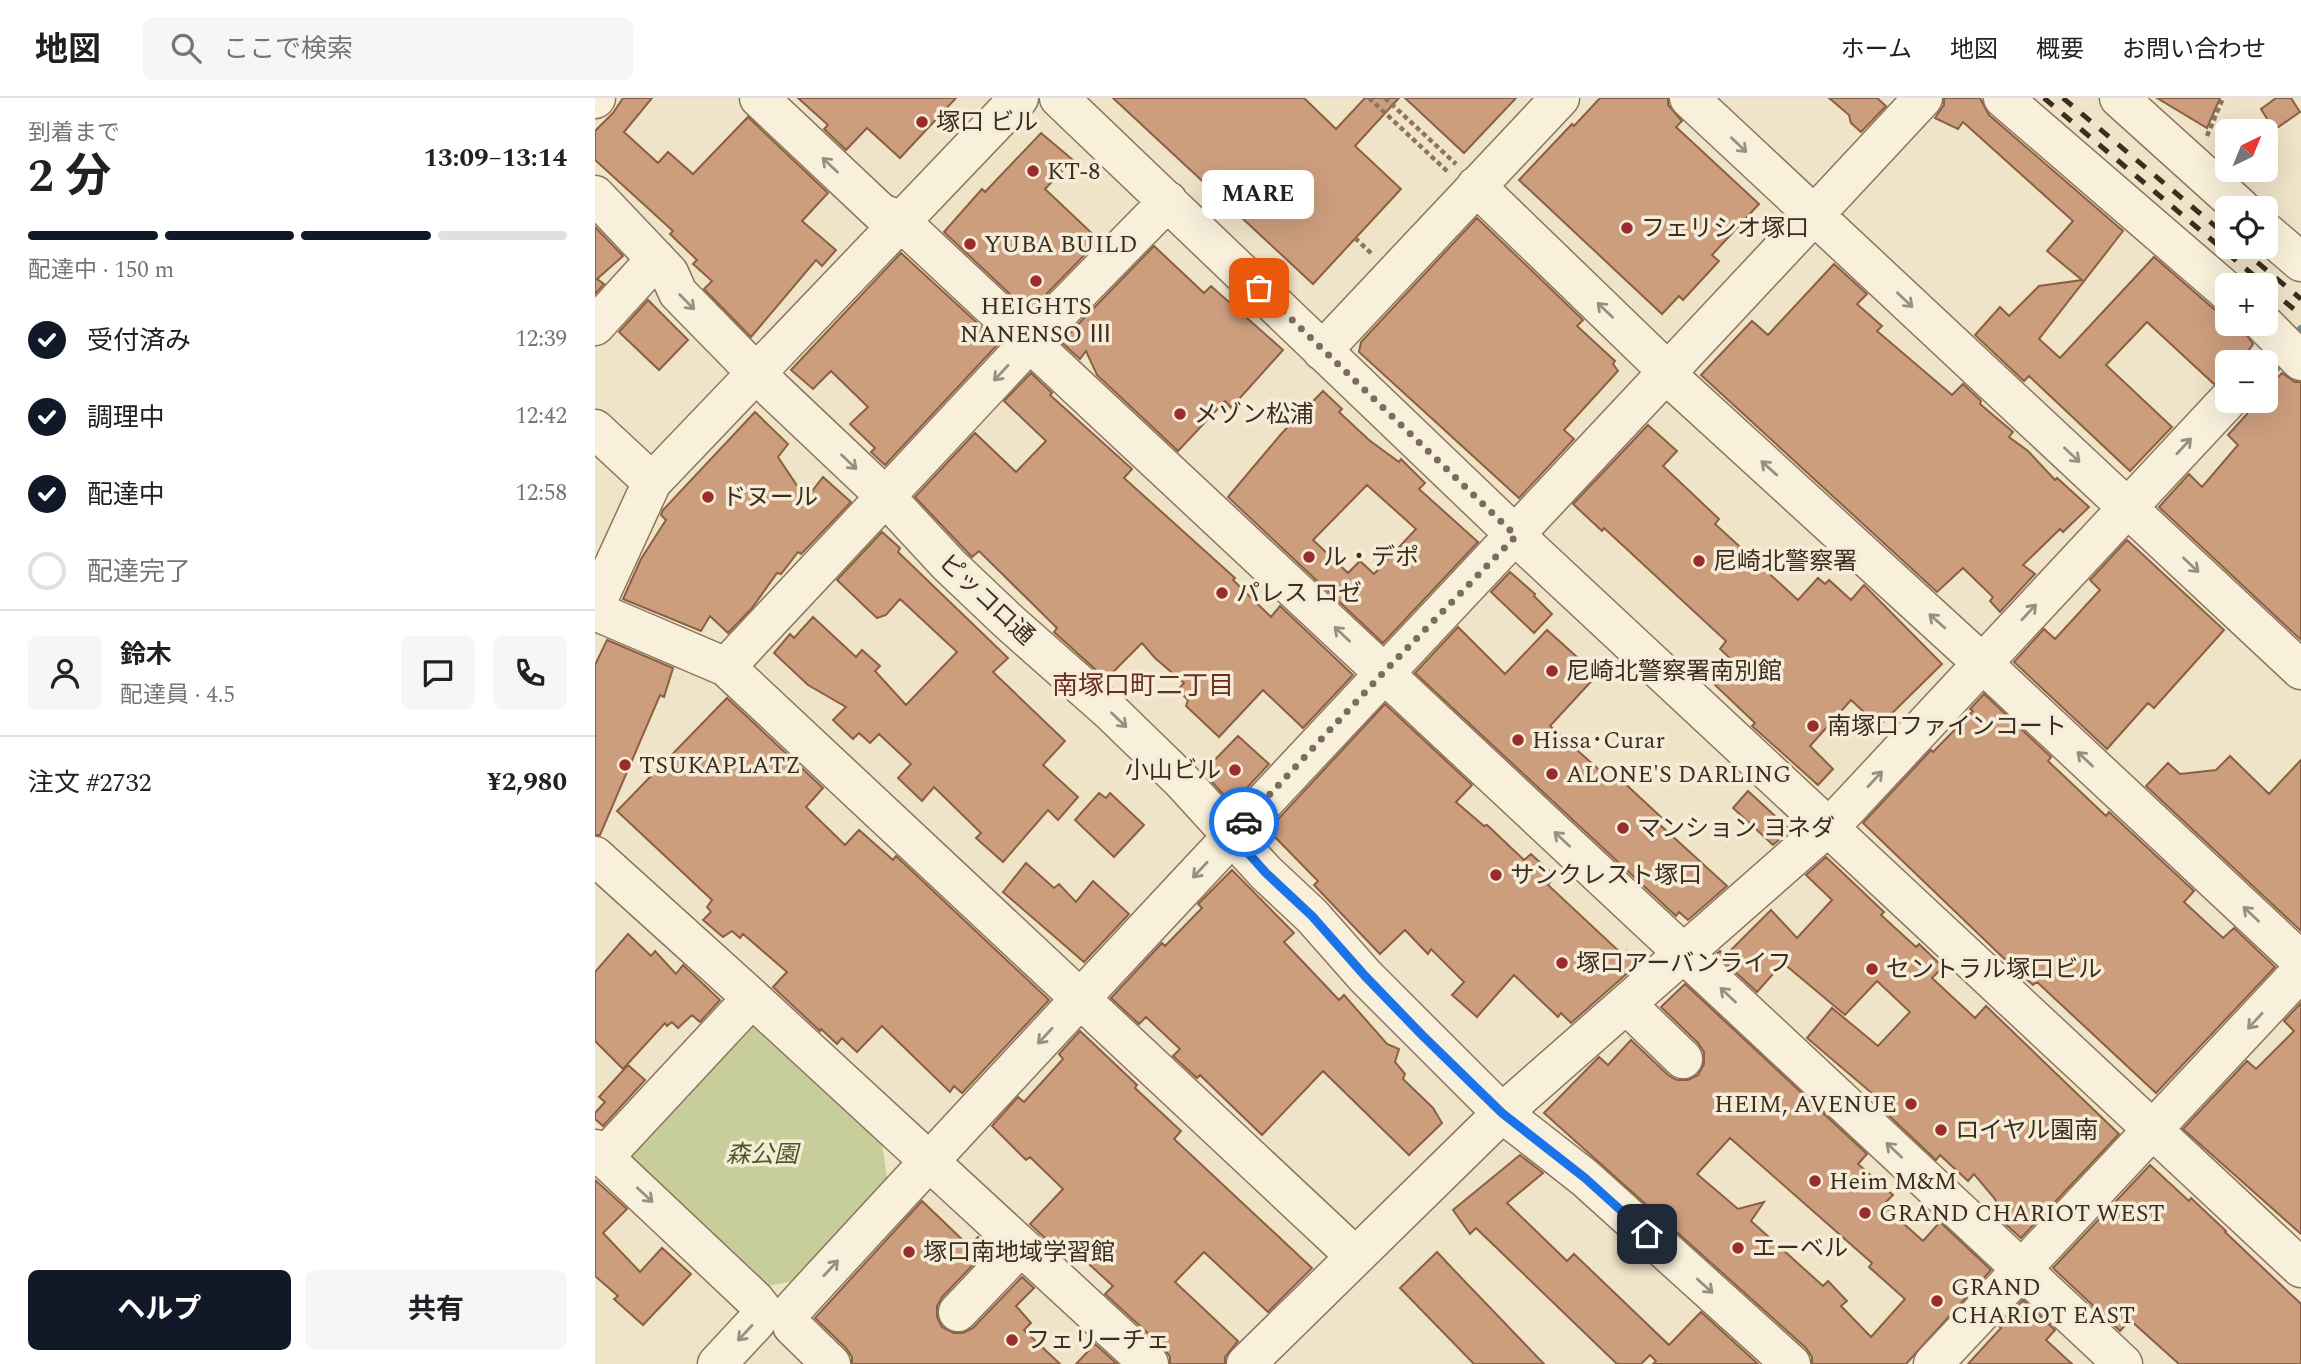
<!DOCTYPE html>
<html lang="ja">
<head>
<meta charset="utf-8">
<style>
	:root { --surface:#fff; --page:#f6f6f6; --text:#202124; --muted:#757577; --line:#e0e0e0; --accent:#111827 }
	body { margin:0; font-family:Spectral,"Noto Sans JP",serif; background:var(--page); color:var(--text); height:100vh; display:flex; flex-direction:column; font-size:26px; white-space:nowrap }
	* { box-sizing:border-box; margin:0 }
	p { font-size:23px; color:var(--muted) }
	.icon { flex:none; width:38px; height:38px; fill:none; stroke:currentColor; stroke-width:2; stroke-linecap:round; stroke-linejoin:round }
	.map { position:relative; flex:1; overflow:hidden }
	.details { display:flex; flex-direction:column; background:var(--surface); width:595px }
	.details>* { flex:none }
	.needle { width:46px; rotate:43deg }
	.controls { position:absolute; left:1620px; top:21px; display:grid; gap:14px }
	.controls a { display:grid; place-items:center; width:63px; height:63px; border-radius:10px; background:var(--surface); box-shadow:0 7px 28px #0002; font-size:35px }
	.pin { position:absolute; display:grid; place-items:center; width:60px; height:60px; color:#fff; margin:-30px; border-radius:14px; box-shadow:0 4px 10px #0006 }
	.courier { position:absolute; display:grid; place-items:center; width:70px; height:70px; margin:-35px; border:5px solid #1a73e8; border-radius:50%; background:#fff; color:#222; box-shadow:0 2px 9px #0007 }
	.bubble { position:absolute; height:49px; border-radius:10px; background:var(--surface); box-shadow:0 7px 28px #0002; font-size:23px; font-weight:700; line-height:49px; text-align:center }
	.overview em { font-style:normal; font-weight:700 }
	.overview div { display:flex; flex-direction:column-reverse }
	.overview { display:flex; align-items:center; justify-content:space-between; height:119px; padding:0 28px }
	h1 { font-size:46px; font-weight:700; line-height:52px }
	.bar { display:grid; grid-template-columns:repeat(4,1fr); gap:10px 7px; align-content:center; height:84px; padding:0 28px }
	.bar i { height:9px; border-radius:5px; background:var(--line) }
	.bar .on { background:var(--accent) }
	.bar p { grid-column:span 4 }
	.line { display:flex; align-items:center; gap:18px; padding:0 28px; border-top:2px solid var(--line) }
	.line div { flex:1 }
	.round { display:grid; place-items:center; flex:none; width:74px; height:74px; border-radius:10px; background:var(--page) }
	ol { padding:0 28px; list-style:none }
	li { display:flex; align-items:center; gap:21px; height:77px }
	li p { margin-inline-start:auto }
	li .icon { padding:7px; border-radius:50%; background:var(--accent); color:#fff; stroke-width:4 }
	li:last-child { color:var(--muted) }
	li i { width:38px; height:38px; border:4px solid var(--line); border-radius:50% }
	.button { display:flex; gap:14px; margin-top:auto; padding:14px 28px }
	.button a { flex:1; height:80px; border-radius:10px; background:var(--accent); color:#fff; font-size:28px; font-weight:700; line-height:80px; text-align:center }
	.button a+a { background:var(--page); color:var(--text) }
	header { display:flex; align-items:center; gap:42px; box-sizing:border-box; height:98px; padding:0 35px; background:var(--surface); border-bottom:2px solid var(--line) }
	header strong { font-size:33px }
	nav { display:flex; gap:38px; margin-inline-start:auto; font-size:24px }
	.search { width:490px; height:63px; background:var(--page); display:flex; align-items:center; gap:18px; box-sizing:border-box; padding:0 24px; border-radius:10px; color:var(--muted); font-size:26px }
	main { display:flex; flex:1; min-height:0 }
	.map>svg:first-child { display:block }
	.green { fill:#c8ce9b }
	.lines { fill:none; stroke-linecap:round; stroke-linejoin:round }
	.stream { stroke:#6f9289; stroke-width:8 }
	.building { fill:#cd9e7e; stroke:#8b5f42; stroke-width:2; fill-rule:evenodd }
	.minor-casing { stroke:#8c755c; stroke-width:41 }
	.path { stroke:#8c755c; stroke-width:4.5; stroke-dasharray:5 3.5; stroke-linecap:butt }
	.minor { stroke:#f9f0dc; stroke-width:38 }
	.rail { stroke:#3c2d20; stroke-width:5; stroke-dasharray:12 12; stroke-linecap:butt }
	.oneway { stroke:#9a8e7e }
	.done { stroke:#7b6d5b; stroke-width:7; stroke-dasharray:0 12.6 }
	.route { stroke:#1a73e8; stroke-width:9 }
	.poi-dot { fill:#9b2c2d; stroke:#f6edd8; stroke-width:2.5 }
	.labels { text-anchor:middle; stroke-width:7; stroke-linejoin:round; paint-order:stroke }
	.poi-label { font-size:24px; fill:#3c2d20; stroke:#f6edd8; text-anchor:start }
	.street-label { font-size:24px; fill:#3c2d20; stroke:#f6edd8 }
	.park-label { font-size:24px; font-style:italic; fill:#4c5927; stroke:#f6edd8 }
	.neighbourhood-label { font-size:26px; fill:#692e1f; stroke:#f6edd8 }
</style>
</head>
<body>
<header>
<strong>地図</strong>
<div class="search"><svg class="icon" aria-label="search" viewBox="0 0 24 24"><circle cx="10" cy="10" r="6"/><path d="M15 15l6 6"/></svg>ここで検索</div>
<nav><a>ホーム</a><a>地図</a><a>概要</a><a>お問い合わせ</a></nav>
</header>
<main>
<section class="details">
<div class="overview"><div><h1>2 分</h1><p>到着まで</p></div><em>13:09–13:14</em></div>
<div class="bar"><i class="on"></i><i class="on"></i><i class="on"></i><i></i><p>配達中 · 150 m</p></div>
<ol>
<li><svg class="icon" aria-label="check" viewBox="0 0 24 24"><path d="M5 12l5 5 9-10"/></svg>受付済み<p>12:39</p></li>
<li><svg class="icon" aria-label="check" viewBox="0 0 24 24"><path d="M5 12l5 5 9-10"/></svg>調理中<p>12:42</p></li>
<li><svg class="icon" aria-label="check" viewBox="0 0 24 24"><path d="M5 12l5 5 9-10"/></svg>配達中<p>12:58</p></li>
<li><i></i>配達完了</li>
</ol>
<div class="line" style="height:126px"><a class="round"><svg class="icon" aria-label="person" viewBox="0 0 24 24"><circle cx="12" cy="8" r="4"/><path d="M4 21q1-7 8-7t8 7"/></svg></a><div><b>鈴木</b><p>配達員 · 4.5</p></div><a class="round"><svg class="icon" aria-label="chat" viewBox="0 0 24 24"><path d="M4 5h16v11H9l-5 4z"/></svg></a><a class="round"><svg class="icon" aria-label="phone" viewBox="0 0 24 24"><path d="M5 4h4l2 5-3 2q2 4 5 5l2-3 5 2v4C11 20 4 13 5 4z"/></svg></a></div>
<div class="line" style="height:91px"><div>注文 #2732</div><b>¥2,980</b></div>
<div class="button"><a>ヘルプ</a><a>共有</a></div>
</section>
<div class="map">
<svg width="1706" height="1266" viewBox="0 0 1706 1266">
	<rect width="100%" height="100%" fill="#efe3c8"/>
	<path class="green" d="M162,925L286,1039L293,1086L205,1182L173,1188L35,1059Z"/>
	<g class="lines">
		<path class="stream" d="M1704,233L1706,231
			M1671,281L1690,261"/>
	</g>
	<path class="building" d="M28,0H57L29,34L63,65L73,54L98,76L153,19L233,95L207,123L241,152L227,168L221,162L156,239L109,191L117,183L98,166L102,162L75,136L78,133L0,62V33L18,15Z
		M203,0H361L305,60L272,30L251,52L229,31L233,27Z
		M518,0H709L741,31L770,0H804L760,48L806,91L718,186Z
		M810,0H921L869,55Z
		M1005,0H1073V7L1087,23L1081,29L1164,106L1117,157L1124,163L1088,202L1084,198L1067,216L924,82L977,26L979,28Z
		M1234,0H1282L1291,8L1266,34L1256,25L1254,17Z
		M1349,0H1385L1394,17L1528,133L1444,241L1465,260L1559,159L1619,211L1633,215V226H1644L1658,246L1646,264H1633V281L1619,286L1552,224L1511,267L1577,329L1535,373L1434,278L1429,283L1380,237L1405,209L1414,218L1444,188L1487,182L1452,153L1478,123L1368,24L1363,31L1340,20L1349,7Z
		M1562,0H1625L1612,30Z
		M1681,0H1696L1705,14L1679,32L1666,11Z
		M446,35L478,62L450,91L504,142L434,214L349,134L387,91L390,94Z
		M882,120L988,222L982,228L1020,263L1018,266L1023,273L969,332L979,341L924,400L764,254L766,244Z
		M0,129L28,158L2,181L9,186L0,196Z
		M559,148L609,195L616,188L688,252L636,310L630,303L583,353L502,277L491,253L485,261L466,244Z
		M306,155L404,245L290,367L276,354L280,350L255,326L273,309L236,273L218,291L196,272Z
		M1239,166L1272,196L1262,206L1287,228L1282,233L1357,297L1368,286L1386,303L1385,306L1418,334L1414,339L1433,353L1460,382L1462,380L1494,409L1468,434L1465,431L1428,467L1440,476L1405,514L1395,503L1398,499L1368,470L1342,494L1106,277L1157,223L1173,237Z
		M53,202L93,242L64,272L24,234Z
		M436,275L457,295L455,297L537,371L529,380L640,480L638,482L676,519L685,508L758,577L708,630L668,592L624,639L591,608L593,602L583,592L589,585L560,560L547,545L511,581L459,534L462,530L384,453L377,459L320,399L380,335L421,374L451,343L409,303Z
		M1687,275L1700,284H1706V542L1564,409L1594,376L1607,389L1643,347L1633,337L1652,316V312L1660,303H1671V291Z
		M728,293L747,311L744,314L774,342L804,364L806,361L830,385L824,391L883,444L788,545L633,399L687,335ZM772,387L821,431L779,476L765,463L753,475L718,442Z
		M160,314L193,346L183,359L211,401L228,379L256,404L210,452L206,456L203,454L186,476L182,475L157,510L133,535L115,518L106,533L28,501L46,461L71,422L66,417L68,412Z
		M1053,327L1082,353L1068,368L1124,421L1120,426L1203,502L1223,480L1230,486L1234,482L1256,502L1269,487L1347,566L1284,628L1256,602L1215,648L1238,671L1223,687L1157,628L1160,625L1119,586L1139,564L1125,551L1131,543L1009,430L1007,433L978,406Z
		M287,434L305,450L303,454L413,560L398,574L470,643L448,667L483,699L463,722L453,712L408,764L381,740L386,735L339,689L327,703L303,680L316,666L284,636L275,645L264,635L258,641L238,622L251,609L213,587L179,555L195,536L199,540L218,519L261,559L267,552L285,568L280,573L311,607L362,554L305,501L291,517L282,520L242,482Z
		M1532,442L1629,532L1559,610L1553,605L1512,651L1419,564L1449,531L1460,541L1505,492L1495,482Z
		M915,474L940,496L939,498L957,516L939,535L896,494Z
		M863,529L910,576L952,532L1002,577L955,628L1019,685L1024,680L1068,721L1063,725L1132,788L1093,822L1084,814L1081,818L820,575Z
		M12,542L78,570L69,599L65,597L5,737H0V567Z
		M1389,596L1456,659L1453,663L1511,718L1514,714L1599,793L1589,804L1628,840L1639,830L1680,869L1561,995L1442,884L1438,887L1421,872L1268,725L1336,652L1338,654L1378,613L1375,611Z
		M132,600L228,690L211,709L250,747L264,732L298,762L301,758L454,902L367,995L359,988L355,994L287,928L262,954L247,940L242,946L226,931L225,933L178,889L192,874L148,836L145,840L137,833L128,839L108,822L116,814L112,809L117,802L22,713Z
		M790,606L877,687L861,704L889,728L892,727L929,762L936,756L960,778L953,787L1029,858L1032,853L1045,864L976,925L966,915L963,919L919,877L882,919L857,897L869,884L836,851L833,856L810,832L785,856L719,787L723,783L673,732Z
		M643,638L674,666L637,706L608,674Z
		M1635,658L1674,696L1706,662V833L1551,688L1573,665L1585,676L1621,672Z
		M1153,693L1195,732L1178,747L1138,710Z
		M504,695L511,700L515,695L549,727L519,759L480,722Z
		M1231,759L1289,814L1286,817L1321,849L1324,846L1348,869L1337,880L1380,920L1391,908L1524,1036L1426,1140L1409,1125L1414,1120L1405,1112L1400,1101L1379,1076L1373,1083L1345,1057L1341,1062L1288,1012L1292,1008L1212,940L1237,910L1283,948L1315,914L1282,883L1250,917L1188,865L1162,894L1121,856L1125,853L1131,857L1176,812L1202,840L1237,802L1211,777Z
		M431,765L459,790L464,786L481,804L498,783L534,816L489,864L408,794Z
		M637,772L699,835L689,844L744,902L749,897L792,946L804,951L800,964L810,976L808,981L838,1010L847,1025L814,1057L728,973L667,1037L605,977L602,980L578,958L585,951L551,919L544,926L516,900L567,845L570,848L607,810L603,806Z
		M33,836L56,858L60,853L81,876L88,867L125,902L105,924L97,917L83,930L77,924L72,928L70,925L28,971L0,943V874Z
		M1090,886L1272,1056L1263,1066L1298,1097L1288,1107L1328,1143L1345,1124L1396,1172L1311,1266H1217V1259L1211,1250L949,1015L1004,959L1013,967L1036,942L1073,977L1082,982H1093L1103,977L1109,966V954L1103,945L1066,909ZM1135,1040L1277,1165L1274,1169L1310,1201L1276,1239L1246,1208L1252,1203L1233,1183L1228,1188L1156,1123L1169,1104L1143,1111L1102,1076Z
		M1706,905V1136L1588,1031L1652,963L1661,971L1699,933L1689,923Z
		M485,933L542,987L540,990L586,1033L579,1041L717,1170L673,1214L609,1154L580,1184L643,1243L630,1259V1266H575V1259L569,1250L510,1196L518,1188L473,1147L466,1155L435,1126L468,1091L435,1059L431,1062L397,1028L423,999L429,1004L468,961L464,956Z
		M33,967L50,982L8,1028L0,1021V1015L10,1004L4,999Z
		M925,1057L948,1075L912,1105L972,1163L979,1156L1074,1247L1106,1214L1163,1266H1058L1061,1263L1055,1257L1046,1266H1022L881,1130L875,1136L858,1112Z
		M1555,1067L1594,1103L1596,1100L1631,1133L1630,1134L1706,1206V1266H1584L1535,1222L1525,1233L1458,1170Z
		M0,1082L32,1111L8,1135L45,1174L67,1150L96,1176L48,1227L19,1201L23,1198L0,1178Z
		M327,1103L374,1148L383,1139L395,1149L347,1199L342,1208V1219L347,1229L359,1235H368L378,1230L427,1179L439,1190L421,1208L436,1225L429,1232L465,1266H257V1259L251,1250L220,1220Z
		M842,1154L856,1169L949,1266H879L805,1190Z
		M1428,1202L1460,1232L1451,1242L1477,1266H1373L1406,1230L1404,1228Z
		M500,1246L522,1266H481Z"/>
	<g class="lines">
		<g class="minor-casing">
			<path id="minor" d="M164,0L285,114L305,123L1528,1266
				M464,0L937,453L1706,1170
				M1094,0L1706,572
				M1408,0L1633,194
				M1524,0L1646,110
				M0,1L1,0
				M881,88L1062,263L1072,277L1399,576L1706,863
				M0,97L74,175L83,195L178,292L290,398L354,467L413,523L517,615L585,681L671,775L717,818L770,878L907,1015L990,1080L1196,1266
				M1671,134L1706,164
				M1669,226L1706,263
				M0,228L61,161
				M727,253L965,0
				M0,331L57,384
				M0,508L57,384L424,0
				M0,513L131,569L760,1158
				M131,569L435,244L573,103
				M0,758L157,900L554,1266
				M1031,906L1088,961
				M0,1051L160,1202L168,1212L161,1224L122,1266
				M9,1059L157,900
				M363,1214L426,1148
				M236,1266L197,1228L195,1219L199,1210C572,803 953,404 1328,0
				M651,1266L907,1015L1246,717L1633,302
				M1338,1266L1706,873"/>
		</g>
		<path class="path" d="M774,0L853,74
			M790,0L861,66
			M1612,38L1628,0
			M760,140L777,156"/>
		<use href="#minor" class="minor"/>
		<path class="rail" d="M1449,0L1670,187
			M1468,0L1633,139
			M1644,149L1706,201
			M1671,188L1706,217"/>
	</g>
	<defs><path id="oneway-shaft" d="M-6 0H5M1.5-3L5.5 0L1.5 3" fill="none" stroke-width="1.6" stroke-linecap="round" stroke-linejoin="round" transform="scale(1.75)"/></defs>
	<g class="oneway">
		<use href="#oneway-shaft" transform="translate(1144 47) rotate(44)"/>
		<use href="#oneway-shaft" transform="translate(235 67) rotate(-137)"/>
		<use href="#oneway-shaft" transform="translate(1310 202) rotate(43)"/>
		<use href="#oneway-shaft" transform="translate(92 204) rotate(45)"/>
		<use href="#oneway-shaft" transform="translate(1010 212) rotate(-136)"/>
		<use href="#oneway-shaft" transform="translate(406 275) rotate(133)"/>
		<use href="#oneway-shaft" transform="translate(1589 348) rotate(-47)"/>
		<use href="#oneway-shaft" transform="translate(1477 357) rotate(43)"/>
		<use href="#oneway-shaft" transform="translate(254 364) rotate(44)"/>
		<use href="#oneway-shaft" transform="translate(1174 370) rotate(-138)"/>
		<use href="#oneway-shaft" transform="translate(1596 467) rotate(43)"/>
		<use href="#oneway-shaft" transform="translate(1434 514) rotate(-47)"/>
		<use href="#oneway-shaft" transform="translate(1342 523) rotate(-138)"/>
		<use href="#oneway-shaft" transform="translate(747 536) rotate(-137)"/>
		<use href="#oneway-shaft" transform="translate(524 622) rotate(44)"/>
		<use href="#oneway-shaft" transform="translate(1490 661) rotate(-137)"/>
		<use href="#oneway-shaft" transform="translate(1280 681) rotate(-47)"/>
		<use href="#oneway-shaft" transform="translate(967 741) rotate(-137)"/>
		<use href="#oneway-shaft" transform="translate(605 772) rotate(133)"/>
		<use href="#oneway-shaft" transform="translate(1656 816) rotate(-137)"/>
		<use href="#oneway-shaft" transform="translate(1133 897) rotate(-137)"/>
		<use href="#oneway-shaft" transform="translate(1660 923) rotate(133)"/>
		<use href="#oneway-shaft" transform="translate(450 938) rotate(133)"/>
		<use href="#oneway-shaft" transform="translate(1299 1052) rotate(-137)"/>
		<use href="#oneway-shaft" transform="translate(50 1097) rotate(43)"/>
		<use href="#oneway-shaft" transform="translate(236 1170) rotate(-47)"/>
		<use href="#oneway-shaft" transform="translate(1110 1188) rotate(42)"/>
		<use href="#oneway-shaft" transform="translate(150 1235) rotate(133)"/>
	</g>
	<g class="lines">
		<path class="done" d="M649,724L788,575L921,438L664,190"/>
		<path class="route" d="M649,724L637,737L671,775L717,818L770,878L827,937L907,1015L990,1080L1052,1136"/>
	</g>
	<g class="poi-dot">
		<circle cx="327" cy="24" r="7"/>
		<circle cx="438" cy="73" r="7"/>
		<circle cx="1032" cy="130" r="7"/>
		<circle cx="375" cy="146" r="7"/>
		<circle cx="441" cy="183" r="7"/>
		<circle cx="585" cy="316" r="7"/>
		<circle cx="113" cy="399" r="7"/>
		<circle cx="714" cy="459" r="7"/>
		<circle cx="1104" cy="463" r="7"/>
		<circle cx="627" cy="495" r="7"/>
		<circle cx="957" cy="573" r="7"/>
		<circle cx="1218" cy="628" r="7"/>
		<circle cx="923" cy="642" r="7"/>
		<circle cx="30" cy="667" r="7"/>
		<circle cx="640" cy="672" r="7"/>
		<circle cx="957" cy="676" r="7"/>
		<circle cx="1028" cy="730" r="7"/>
		<circle cx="901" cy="777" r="7"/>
		<circle cx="967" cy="865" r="7"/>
		<circle cx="1277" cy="871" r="7"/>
		<circle cx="1316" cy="1006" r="7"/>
		<circle cx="1346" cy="1032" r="7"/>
		<circle cx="1220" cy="1083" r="7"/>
		<circle cx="1270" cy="1115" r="7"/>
		<circle cx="1143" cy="1150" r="7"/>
		<circle cx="314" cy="1154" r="7"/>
		<circle cx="1342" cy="1203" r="7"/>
		<circle cx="417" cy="1242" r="7"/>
	</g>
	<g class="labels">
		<g class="poi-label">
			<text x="341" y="32">塚口 ビル</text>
			<text x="452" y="81">KT-8</text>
			<text x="1046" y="138">フェリシオ塚口</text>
			<text x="389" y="154">YUBA BUILD</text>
			<text x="441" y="216" text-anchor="middle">HEIGHTS<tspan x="441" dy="28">NANENSO Ⅲ</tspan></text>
			<text x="599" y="324">メゾン松浦</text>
			<text x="127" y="407">ドヌール</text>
			<text x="728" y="467">ル・デポ</text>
			<text x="1118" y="471">尼崎北警察署</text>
			<text x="641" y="503">パレス ロゼ</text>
			<text x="971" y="581">尼崎北警察署南別館</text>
			<text x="1232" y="636">南塚口ファインコート</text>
			<text x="937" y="650">Hissa･Curar</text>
			<text x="44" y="675">TSUKAPLATZ</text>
			<text x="626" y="680" text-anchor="end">小山ビル</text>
			<text x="971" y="684">ALONE'S DARLING</text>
			<text x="1042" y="738">マンション ヨネダ</text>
			<text x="915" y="785">サンクレスト塚口</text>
			<text x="981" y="873">塚口アーバンライフ</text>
			<text x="1291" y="879">セントラル塚口ビル</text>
			<text x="1302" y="1014" text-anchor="end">HEIM, AVENUE</text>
			<text x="1360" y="1040">ロイヤル園南</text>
			<text x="1234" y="1091">Heim M&amp;M</text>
			<text x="1284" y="1123">GRAND CHARIOT WEST</text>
			<text x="1157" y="1158">エーベル</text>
			<text x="328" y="1162">塚口南地域学習館</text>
			<text x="1356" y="1197">GRAND<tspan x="1356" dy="28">CHARIOT EAST</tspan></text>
			<text x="431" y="1250">フェリーチェ</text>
		</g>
		<g class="street-label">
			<text transform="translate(392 501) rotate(43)" y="8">ピッコロ通</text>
		</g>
		<g class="park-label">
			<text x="167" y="1064">森公園</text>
		</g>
		<g class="neighbourhood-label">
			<text x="548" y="596">南塚口町二丁目</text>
		</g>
	</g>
</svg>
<div class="controls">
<a><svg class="needle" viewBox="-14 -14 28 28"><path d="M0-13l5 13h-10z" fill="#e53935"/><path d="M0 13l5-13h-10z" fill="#757577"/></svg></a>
<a><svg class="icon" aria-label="locate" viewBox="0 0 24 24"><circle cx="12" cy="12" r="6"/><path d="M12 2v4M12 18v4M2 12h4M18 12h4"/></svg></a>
<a>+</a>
<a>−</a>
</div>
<div class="pin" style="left:664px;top:190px;background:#ea580c"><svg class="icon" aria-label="bag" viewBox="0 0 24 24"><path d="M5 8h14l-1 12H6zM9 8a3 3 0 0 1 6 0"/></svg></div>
<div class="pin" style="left:1052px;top:1136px;background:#1f2937"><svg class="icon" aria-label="home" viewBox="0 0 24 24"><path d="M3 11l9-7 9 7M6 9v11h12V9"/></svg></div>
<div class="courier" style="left:649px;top:724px"><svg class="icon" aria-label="car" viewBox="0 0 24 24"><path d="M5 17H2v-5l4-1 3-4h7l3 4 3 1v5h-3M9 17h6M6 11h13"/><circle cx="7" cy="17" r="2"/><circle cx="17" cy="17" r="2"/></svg></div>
<div class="bubble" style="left:607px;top:72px;width:112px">MARE</div>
</div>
</main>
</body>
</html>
